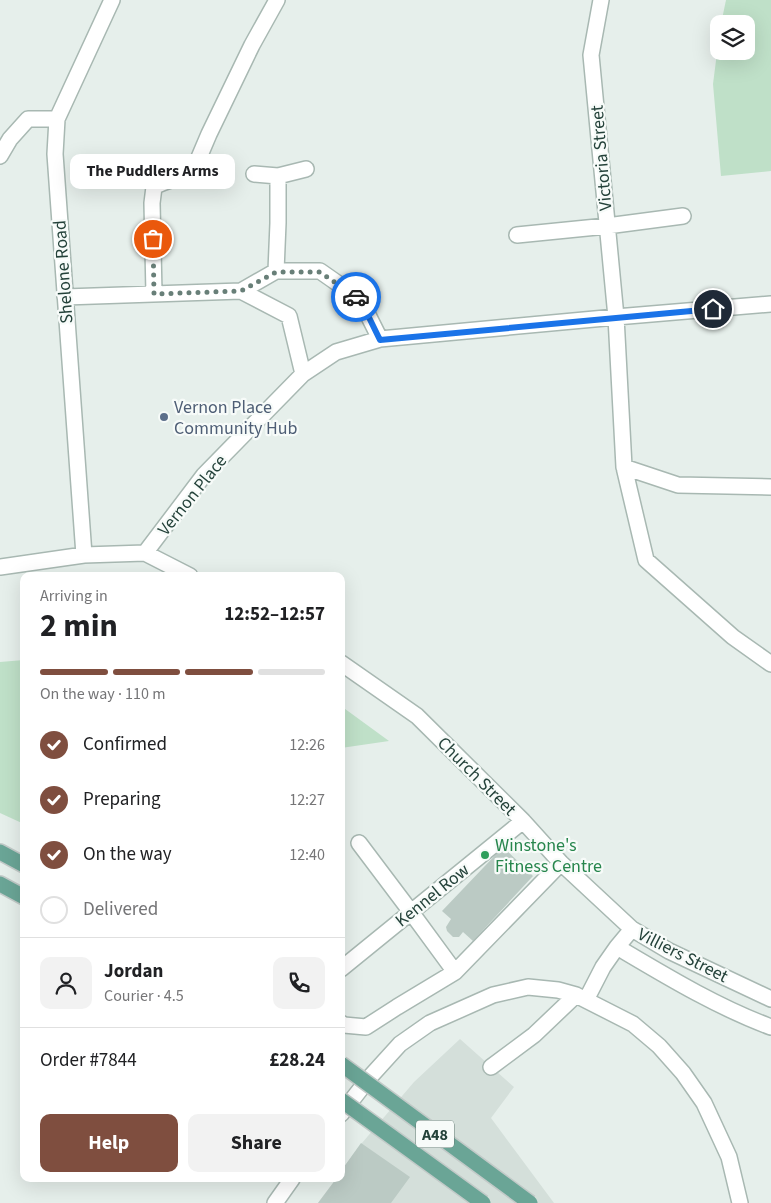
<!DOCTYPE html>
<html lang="en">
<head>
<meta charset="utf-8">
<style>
	:root { --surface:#fff; --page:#f2f2f2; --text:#202124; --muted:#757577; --line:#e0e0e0; --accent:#7f4e3f }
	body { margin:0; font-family:"Source Sans 3",sans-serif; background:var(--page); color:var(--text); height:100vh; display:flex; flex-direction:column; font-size:19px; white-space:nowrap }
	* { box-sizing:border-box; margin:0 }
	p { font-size:16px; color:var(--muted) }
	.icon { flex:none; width:28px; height:28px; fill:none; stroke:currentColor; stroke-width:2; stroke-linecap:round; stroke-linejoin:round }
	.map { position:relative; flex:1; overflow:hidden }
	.details { position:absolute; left:20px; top:572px; width:325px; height:610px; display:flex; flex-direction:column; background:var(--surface); border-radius:10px; box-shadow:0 5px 20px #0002 }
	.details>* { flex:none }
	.controls { position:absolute; left:710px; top:15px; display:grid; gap:10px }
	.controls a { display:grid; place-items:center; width:45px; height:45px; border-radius:10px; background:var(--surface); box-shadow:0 5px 20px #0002; font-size:25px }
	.pin { position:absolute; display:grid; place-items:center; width:42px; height:42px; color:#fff; margin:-21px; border:2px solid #fff; border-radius:50%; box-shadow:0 1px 5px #0007 }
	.courier { position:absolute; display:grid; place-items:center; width:50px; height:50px; margin:-25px; border:4px solid #1a73e8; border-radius:50%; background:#fff; color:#222; box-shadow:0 1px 6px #0007 }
	.bubble { position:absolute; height:35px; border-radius:10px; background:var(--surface); box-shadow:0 5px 20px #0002; font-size:16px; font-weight:700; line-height:35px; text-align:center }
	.head em { font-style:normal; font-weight:700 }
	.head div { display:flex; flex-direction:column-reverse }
	.head { display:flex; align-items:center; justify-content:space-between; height:85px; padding:0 20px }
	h1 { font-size:32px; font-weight:700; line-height:38px }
	.bar { display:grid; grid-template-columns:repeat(4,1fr); gap:8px 5px; align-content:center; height:60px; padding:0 20px }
	.bar i { height:6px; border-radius:4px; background:var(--line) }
	.bar .active { background:var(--accent) }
	.bar p { grid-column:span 4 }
	.line { display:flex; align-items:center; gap:12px; padding:0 20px; border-top:1px solid var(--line) }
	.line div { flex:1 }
	.round { display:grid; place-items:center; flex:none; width:52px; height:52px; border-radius:10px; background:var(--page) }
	ol { padding:0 20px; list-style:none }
	li { display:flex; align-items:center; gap:15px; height:55px }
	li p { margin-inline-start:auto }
	li .icon { padding:5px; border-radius:50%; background:var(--accent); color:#fff; stroke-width:4 }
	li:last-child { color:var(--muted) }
	li i { width:28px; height:28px; border:2px solid var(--line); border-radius:50% }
	.button { display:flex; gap:10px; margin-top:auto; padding:10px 20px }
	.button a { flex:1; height:58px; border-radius:10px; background:var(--accent); color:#fff; font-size:20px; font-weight:700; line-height:58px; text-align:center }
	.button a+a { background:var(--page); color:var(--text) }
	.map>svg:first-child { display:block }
	.built { fill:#d4dfda }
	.green { fill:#bfe0c8 }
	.building { fill:#bbcac4 }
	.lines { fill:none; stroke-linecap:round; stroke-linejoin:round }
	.minor-casing { stroke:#a8b8b2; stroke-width:18 }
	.major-casing { stroke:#c2cac8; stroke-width:18 }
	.minor { stroke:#fff; stroke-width:15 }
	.major { stroke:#6aa596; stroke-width:15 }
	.major-bridge-casing { stroke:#c2cac8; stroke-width:18; stroke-linecap:butt }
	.major-bridge { stroke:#6aa596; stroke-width:15 }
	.done { stroke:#687f78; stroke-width:5; stroke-dasharray:0 9 }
	.route { stroke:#1a73e8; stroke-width:6 }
	.service-dot { fill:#5c6f8a; stroke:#f7fbf9; stroke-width:2 }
	.leisure-dot { fill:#2e9e5b; stroke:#f7fbf9; stroke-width:2 }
	.labels { text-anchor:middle; stroke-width:4.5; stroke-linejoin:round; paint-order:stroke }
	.shield { fill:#f7fbf9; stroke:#637a73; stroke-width:1 }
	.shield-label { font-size:16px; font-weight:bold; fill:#24423a }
	.street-label { font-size:18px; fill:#24423a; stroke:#f7fbf9 }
	.service-label { font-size:18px; fill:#4e5e75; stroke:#f7fbf9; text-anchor:start }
	.leisure-label { font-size:18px; fill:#27864d; stroke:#f7fbf9; text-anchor:start }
</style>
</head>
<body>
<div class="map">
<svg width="771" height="1203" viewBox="0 0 771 1203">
	<rect width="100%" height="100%" fill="#e6efeb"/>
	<path class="built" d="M460,1039L514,1087L491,1118L554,1203H318L336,1179H341V1171L362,1143L414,1082Z"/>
	<path class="green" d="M726,0H771V171L721,176L713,84L719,37V51H746V24H721Z
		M24,660V824L0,813V662Z
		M341,706L389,741L341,748Z"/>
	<path class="building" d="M503,847L533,876L473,941L463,932L459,937H453L447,931L446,927L451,919L442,911Z
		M361,1143L410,1177L391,1203H318L336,1179H341V1171Z"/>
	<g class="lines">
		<g class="minor-casing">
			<path id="minor" d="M601,0L591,55L616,317L624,467L678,485L771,487
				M0,156L10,139L28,119H57
				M254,174L278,176L306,169
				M517,235L607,226L683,216
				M276,271L278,223V176
				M241,291L289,316L303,374
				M154,294L152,203L154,187C165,180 179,179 192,174L209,134L252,45L277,0
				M65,297L241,291L276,271H320L360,299L380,339
				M624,467L646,560L733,637L771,664
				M145,553L204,475L303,374L336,352L380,339L616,317L771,304
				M84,555L55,154L57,119L112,0
				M0,567L84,555L145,553L190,576
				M341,663L417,716L523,821L561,863L632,929L669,951L771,999
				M359,843L411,912L455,972
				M617,947C666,976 717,1007 771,1027
				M341,969L523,821
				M586,1000L603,967L617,947L632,929
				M341,1023L344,1025L366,1027L397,1007L455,972L561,863
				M491,1067L534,1035L576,995
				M341,1114L370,1077L400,1044L430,1023L493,995L528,987L558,990L576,995L633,1024L659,1046L683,1073L704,1103L729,1157L740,1203
				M275,1203L292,1179"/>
		</g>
		<g class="major-casing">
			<path id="major" d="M0,852L24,865
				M0,884L24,897"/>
		</g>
		<use href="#minor" class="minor"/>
		<use href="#major" class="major"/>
		<g class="major-bridge-casing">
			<path id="major-bridge" d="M341,1064L530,1203
				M341,1100L483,1203"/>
		</g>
		<use href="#major-bridge" class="major-bridge"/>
	</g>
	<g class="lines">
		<path class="done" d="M153,239L154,294L241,291L276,272H320L356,297"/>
		<path class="route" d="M356,297L360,299L380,340L713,309"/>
	</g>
	<circle class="service-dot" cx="164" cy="417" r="5"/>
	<circle class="leisure-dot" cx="485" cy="855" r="5"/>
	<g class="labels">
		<rect class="shield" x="416" y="1120.5" width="38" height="27" rx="4"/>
		<g class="shield-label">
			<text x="435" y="1140">A48</text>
		</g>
		<g class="street-label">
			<text transform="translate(601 158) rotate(-95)" y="6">Victoria Street</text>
			<text transform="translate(63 272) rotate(-94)" y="6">Shelone Road</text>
			<text transform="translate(192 495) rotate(-51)" y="6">Vernon Place</text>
			<text transform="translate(477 776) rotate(45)" y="6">Church Street</text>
			<text transform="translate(432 895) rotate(-39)" y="6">Kennel Row</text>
			<text transform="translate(683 955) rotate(27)" y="6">Villiers Street</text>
		</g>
		<g class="service-label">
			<text x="174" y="413">Vernon Place<tspan x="174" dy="21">Community Hub</tspan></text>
		</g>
		<g class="leisure-label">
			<text x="495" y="851">Winstone's<tspan x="495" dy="21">Fitness Centre</tspan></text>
		</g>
	</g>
</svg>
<div class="controls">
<a><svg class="icon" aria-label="layers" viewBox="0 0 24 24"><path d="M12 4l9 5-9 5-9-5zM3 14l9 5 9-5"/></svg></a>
</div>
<div class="pin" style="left:153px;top:239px;background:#ea580c"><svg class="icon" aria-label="bag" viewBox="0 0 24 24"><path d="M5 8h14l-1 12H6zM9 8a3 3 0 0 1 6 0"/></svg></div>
<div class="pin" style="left:713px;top:309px;background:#1f2937"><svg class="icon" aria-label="home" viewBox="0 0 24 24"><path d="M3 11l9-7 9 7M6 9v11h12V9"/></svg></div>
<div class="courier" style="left:356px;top:297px"><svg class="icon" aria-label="car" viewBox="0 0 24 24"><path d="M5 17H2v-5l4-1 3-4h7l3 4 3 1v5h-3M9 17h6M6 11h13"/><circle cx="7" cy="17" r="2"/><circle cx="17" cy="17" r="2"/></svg></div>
<div class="bubble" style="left:70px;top:154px;width:165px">The Puddlers Arms</div>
<section class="details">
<div class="head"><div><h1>2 min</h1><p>Arriving in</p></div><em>12:52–12:57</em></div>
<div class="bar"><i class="active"></i><i class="active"></i><i class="active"></i><i></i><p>On the way · 110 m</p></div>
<ol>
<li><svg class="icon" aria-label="check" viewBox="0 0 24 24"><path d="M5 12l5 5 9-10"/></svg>Confirmed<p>12:26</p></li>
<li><svg class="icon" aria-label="check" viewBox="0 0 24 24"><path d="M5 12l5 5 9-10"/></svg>Preparing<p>12:27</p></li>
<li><svg class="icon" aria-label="check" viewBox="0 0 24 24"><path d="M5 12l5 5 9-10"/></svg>On the way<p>12:40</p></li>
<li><i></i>Delivered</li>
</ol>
<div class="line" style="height:90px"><a class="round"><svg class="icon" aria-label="person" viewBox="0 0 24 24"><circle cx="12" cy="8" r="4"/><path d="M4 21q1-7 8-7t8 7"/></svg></a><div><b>Jordan</b><p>Courier · 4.5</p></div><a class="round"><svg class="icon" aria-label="phone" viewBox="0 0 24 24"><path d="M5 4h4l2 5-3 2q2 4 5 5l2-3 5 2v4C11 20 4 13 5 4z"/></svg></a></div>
<div class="line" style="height:65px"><div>Order #7844</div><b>£28.24</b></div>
<div class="button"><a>Help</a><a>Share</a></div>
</section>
</div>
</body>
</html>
